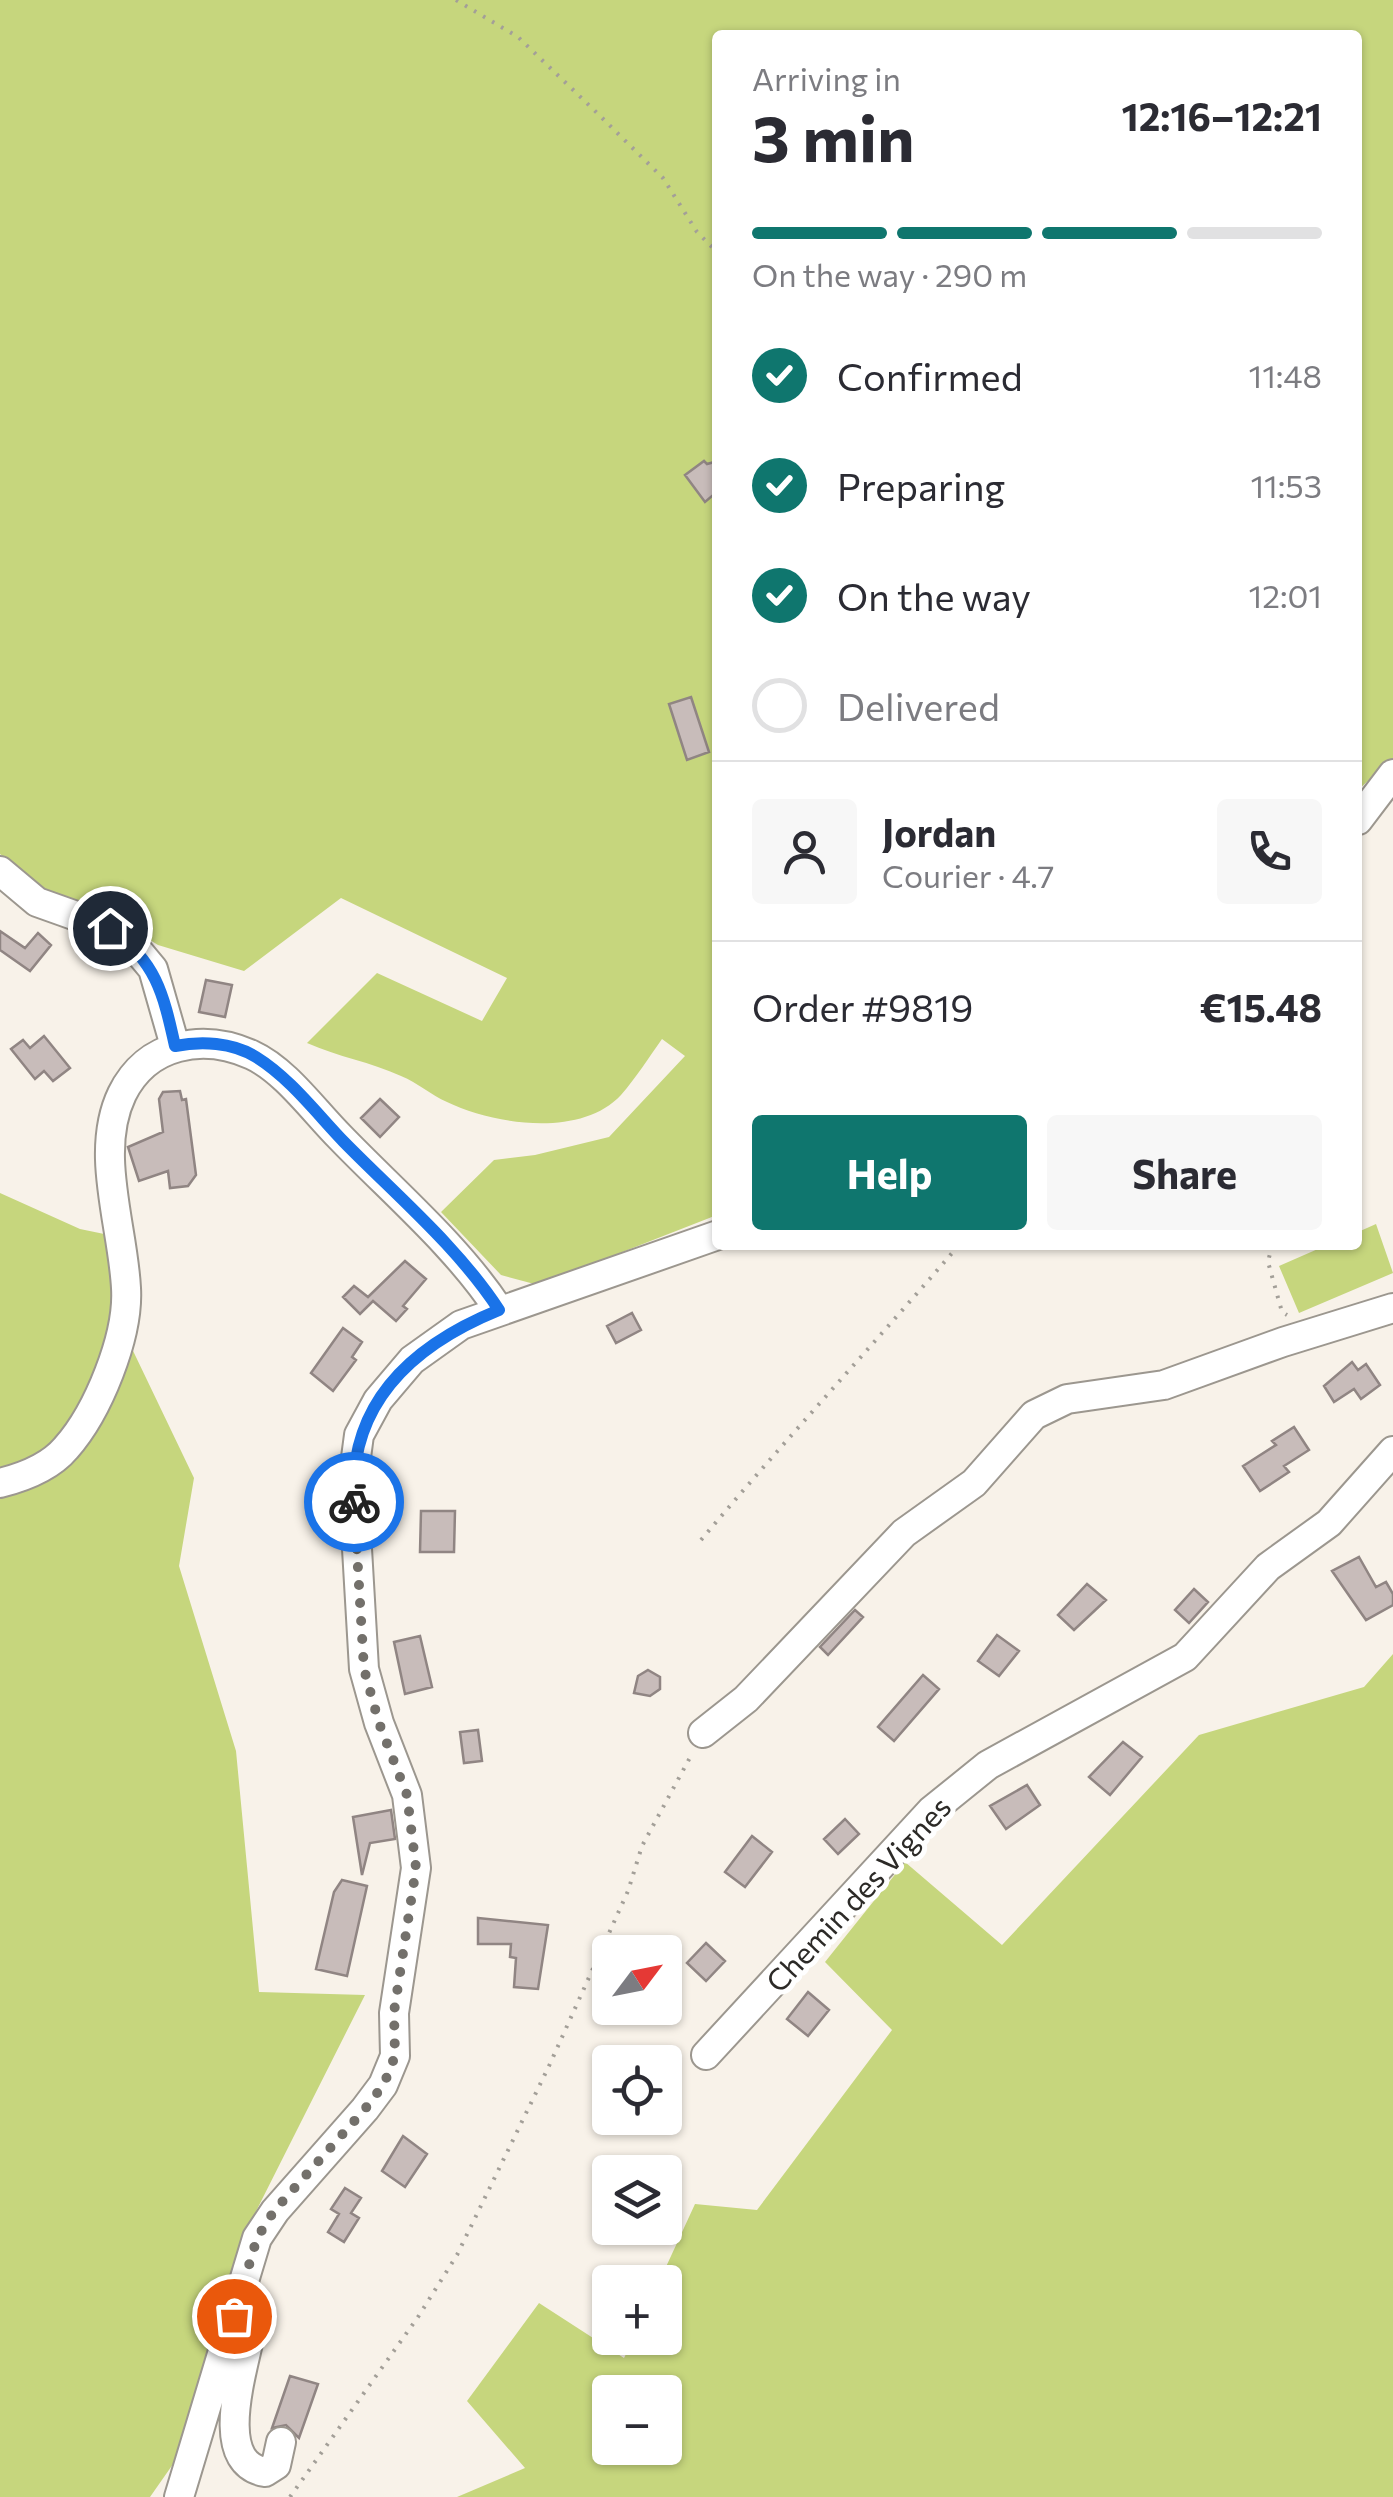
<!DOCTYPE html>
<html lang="en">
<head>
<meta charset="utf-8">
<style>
	:root { --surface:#fff; --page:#f7f7f7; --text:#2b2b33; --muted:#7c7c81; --line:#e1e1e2; --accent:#0f766e }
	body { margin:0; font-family:Commissioner,sans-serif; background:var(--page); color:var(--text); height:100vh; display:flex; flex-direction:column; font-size:38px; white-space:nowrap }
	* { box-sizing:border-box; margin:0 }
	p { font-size:32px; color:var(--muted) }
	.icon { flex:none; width:55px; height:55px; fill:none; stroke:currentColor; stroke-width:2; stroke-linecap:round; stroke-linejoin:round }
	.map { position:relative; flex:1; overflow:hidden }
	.drawer { position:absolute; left:712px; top:30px; width:650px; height:1220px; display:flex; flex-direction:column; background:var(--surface); border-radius:10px; box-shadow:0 2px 8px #0004 }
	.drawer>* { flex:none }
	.needle { width:65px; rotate:58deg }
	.fabs { position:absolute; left:592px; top:1935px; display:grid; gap:20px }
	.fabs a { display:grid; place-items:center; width:90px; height:90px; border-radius:10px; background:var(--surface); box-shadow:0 2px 8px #0004; font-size:50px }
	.pin { position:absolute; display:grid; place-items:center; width:85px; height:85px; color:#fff; margin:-42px; border:5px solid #fff; border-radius:50%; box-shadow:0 2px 10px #0007 }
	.courier { position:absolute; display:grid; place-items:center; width:100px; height:100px; margin:-50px; border:8px solid #1a73e8; border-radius:50%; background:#fff; color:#222; box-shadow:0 2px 12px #0007 }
	.summary em { font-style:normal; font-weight:700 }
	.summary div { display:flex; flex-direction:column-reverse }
	.summary { display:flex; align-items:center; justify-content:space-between; height:170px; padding:0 40px }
	h1 { font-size:65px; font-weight:700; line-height:75px }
	.bar { display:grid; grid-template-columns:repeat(4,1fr); gap:15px 10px; align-content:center; height:120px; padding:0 40px }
	.bar i { height:12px; border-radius:8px; background:var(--line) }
	.bar .on { background:var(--accent) }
	.bar p { grid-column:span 4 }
	.line { display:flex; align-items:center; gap:25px; padding:0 40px; border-top:2px solid var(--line) }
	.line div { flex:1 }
	.round { display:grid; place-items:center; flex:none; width:105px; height:105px; border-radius:10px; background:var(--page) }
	ol { padding:0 40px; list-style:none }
	li { display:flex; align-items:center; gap:30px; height:110px }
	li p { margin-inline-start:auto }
	li .icon { padding:10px; border-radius:50%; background:var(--accent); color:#fff; stroke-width:4 }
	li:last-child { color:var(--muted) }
	li i { width:55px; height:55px; border:5px solid var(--line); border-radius:50% }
	.action { display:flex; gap:20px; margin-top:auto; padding:20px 40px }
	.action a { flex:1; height:115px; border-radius:10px; background:var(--accent); color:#fff; font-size:40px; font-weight:700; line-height:115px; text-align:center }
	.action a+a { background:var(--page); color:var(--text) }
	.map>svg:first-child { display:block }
	.green { fill:#c6d67d; fill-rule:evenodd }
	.building { fill:#c8bcba; stroke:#908583; stroke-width:2.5 }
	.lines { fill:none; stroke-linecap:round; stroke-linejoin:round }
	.minor-casing { stroke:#9c978f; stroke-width:32 }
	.path { stroke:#a39f98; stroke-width:4; stroke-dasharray:2.5 8; stroke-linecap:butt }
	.minor { stroke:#fff; stroke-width:28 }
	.done { stroke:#73706b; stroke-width:10; stroke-dasharray:0 18 }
	.route { stroke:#1a73e8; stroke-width:12 }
	.labels { text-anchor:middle; stroke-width:10; stroke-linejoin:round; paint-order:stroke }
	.street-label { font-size:30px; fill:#2c2a27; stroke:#fff }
</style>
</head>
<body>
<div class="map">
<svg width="1393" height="2497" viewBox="0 0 1393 2497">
	<rect width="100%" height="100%" fill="#f8f2e9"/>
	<path class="green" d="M0,0H1393V758L1358,790V35H718L717,1215L538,1285L501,1275L441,1212L494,1160L535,1155L609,1137L685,1056L662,1039C649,1057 636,1078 621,1095C581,1138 495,1125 447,1102C431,1095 418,1083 401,1076C371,1062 338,1057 307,1043L377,973L482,1021L507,978L341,898L244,971L158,945L118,920L45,893L0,854Z
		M0,1193L80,1229L109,1235L112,1307L194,1478L179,1566L236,1751L259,1992L365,1995L243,2237L185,2447L150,2497H0Z
		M1376,1224L1393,1273L1299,1313L1279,1266L1327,1245H1358V1232Z
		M1393,1654V2497H457L525,2468L467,2401L539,2303L624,2358L634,2338H665V2282H659L695,2204L757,2210L892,2030L825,1962L905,1862L1002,1945L1199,1735L1364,1687ZM610,2392H665V2448H610Z"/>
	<path class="building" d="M704,461L707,464L718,461V491L705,502L685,475Z
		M691,697L709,752L687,760L669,704Z
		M0,931L25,948L38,933L51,945L30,971L0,950Z
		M206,980L232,985L225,1017L199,1012Z
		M44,1036L70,1068L53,1081L44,1071L35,1079L11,1049L23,1040L30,1048Z
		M180,1091L182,1100L186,1099L196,1175L188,1186L170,1188L168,1171L139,1181L128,1147L163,1132L159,1099L163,1092Z
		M380,1099L399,1117L380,1137L361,1118Z
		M405,1261L426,1279L403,1306L407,1309L396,1321L373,1301L360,1314L343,1297L354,1286L368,1297Z
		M632,1313L641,1330L616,1343L607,1326Z
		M343,1328L362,1342L352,1357L356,1360L333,1391L311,1373Z
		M1352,1362L1358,1370L1366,1364L1380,1385L1361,1399L1354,1389L1334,1402L1324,1386Z
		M1294,1427L1309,1450L1284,1466L1289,1472L1260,1491L1243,1466L1276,1445L1272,1441Z
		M421,1511H455L454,1552H420Z
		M1359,1557L1376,1587L1386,1582L1393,1594V1605L1366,1620L1332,1571Z
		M1087,1584L1106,1600L1074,1630L1058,1615Z
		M1194,1589L1208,1602L1189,1623L1175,1610Z
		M855,1610L863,1617L828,1655L820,1647Z
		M997,1635L1019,1651L999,1676L978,1661Z
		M420,1636L432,1687L405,1694L394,1642Z
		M648,1670L660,1677V1689L650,1696L634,1693L638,1676Z
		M923,1675L939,1689L894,1741L878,1727Z
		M478,1730L482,1761L464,1763L460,1732Z
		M1123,1742L1142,1757L1110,1795L1089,1777Z
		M1027,1785L1040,1805L1006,1829L990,1806Z
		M391,1810L395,1839L370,1843L362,1875L353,1817Z
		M845,1819L859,1834L838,1854L824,1839Z
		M752,1836L772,1852L745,1887L725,1872Z
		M342,1880L367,1886L347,1976L316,1969L334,1892Z
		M478,1918L548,1925L538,1989L514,1987L516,1958L510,1957L511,1944H478Z
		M706,1943L725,1961L706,1981L687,1963Z
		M808,1992L829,2010L808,2036L787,2019Z
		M403,2136L427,2154L405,2187L382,2171Z
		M345,2188L361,2198L351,2213L359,2218L344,2242L328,2232L339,2214L331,2209Z
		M290,2376L318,2384L299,2438L286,2425L272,2428Z"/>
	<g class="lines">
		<g class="minor-casing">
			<path id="minor" d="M1358,820L1393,774
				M0,871L37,902L110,928L133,945L153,969L175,1046
				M0,1483C24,1477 50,1467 66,1448C98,1412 129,1336 126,1288C123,1226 94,1152 122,1094C147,1043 203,1033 252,1055C285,1070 314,1111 340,1137C393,1192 457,1246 499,1310
				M703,1733L746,1699L904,1533L974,1483L1034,1415L1067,1399L1164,1385L1283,1342L1393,1308
				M706,2055L931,1811L988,1765L1185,1657L1268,1567L1329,1523L1393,1451
				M234,2316L251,2329C244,2368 211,2463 265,2472L276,2465L281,2442
				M179,2497L257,2238L275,2211L365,2109L383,2085L395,2056L394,2013L416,1868L407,1795L379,1723L364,1669L353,1480L359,1435L378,1400L412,1360L461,1325L718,1235"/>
		</g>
		<path class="path" d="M456,0L518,37L594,110L663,178L697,232L718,253
			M1272,1245L1268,1262L1282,1312L1287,1315
			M701,1540C785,1440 874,1344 959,1245
			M290,2497L418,2317L457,2255L549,2066L628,1891L642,1846L693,1752"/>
		<use href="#minor" class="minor"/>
	</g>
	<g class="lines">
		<path class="done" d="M234,2316L257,2238L274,2211L365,2109L384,2084L395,2056L394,2012L416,1868L407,1795L379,1723L364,1669L354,1502"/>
		<path class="route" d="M110,928C156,962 163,992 175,1046C201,1041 232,1042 256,1057C290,1078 317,1114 344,1142C396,1195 458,1247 499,1310C413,1345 348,1403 354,1502"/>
	</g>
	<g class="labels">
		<g class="street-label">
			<text transform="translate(859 1895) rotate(-47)" y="10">Chemin des Vignes</text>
		</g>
	</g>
</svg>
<div class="fabs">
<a><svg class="needle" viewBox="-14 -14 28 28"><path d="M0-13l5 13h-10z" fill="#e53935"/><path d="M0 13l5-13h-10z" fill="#7c7c81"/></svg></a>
<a><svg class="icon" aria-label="locate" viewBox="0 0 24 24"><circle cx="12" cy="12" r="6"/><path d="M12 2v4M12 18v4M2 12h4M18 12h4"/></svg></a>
<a><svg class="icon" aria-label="layers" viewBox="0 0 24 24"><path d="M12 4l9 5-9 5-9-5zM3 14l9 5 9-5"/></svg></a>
<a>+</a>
<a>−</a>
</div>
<div class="pin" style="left:234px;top:2316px;background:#ea580c"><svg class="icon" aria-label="bag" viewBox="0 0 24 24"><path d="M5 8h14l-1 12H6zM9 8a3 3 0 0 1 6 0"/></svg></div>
<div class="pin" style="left:110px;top:928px;background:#1f2937"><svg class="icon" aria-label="home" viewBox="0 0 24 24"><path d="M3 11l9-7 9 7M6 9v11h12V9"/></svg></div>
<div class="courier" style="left:354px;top:1502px"><svg class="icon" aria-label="bike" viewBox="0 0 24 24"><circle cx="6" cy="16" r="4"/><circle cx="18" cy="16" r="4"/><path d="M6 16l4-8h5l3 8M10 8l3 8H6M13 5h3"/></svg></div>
<section class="drawer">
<div class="summary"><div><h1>3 min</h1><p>Arriving in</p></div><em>12:16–12:21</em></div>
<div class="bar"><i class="on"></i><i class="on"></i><i class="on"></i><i></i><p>On the way · 290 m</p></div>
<ol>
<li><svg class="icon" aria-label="check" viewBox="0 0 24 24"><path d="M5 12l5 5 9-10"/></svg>Confirmed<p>11:48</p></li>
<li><svg class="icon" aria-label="check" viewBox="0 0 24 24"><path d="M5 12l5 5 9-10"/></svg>Preparing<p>11:53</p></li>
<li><svg class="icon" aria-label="check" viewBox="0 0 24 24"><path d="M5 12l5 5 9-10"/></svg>On the way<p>12:01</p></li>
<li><i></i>Delivered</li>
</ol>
<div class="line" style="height:180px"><a class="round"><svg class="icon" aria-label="person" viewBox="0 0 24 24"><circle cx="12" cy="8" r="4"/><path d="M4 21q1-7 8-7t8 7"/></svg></a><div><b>Jordan</b><p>Courier · 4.7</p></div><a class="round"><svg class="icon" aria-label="phone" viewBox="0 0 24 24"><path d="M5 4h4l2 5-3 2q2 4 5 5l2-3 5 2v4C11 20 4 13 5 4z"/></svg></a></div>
<div class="line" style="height:130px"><div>Order #9819</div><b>€15.48</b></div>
<div class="action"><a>Help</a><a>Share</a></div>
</section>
</div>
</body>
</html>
